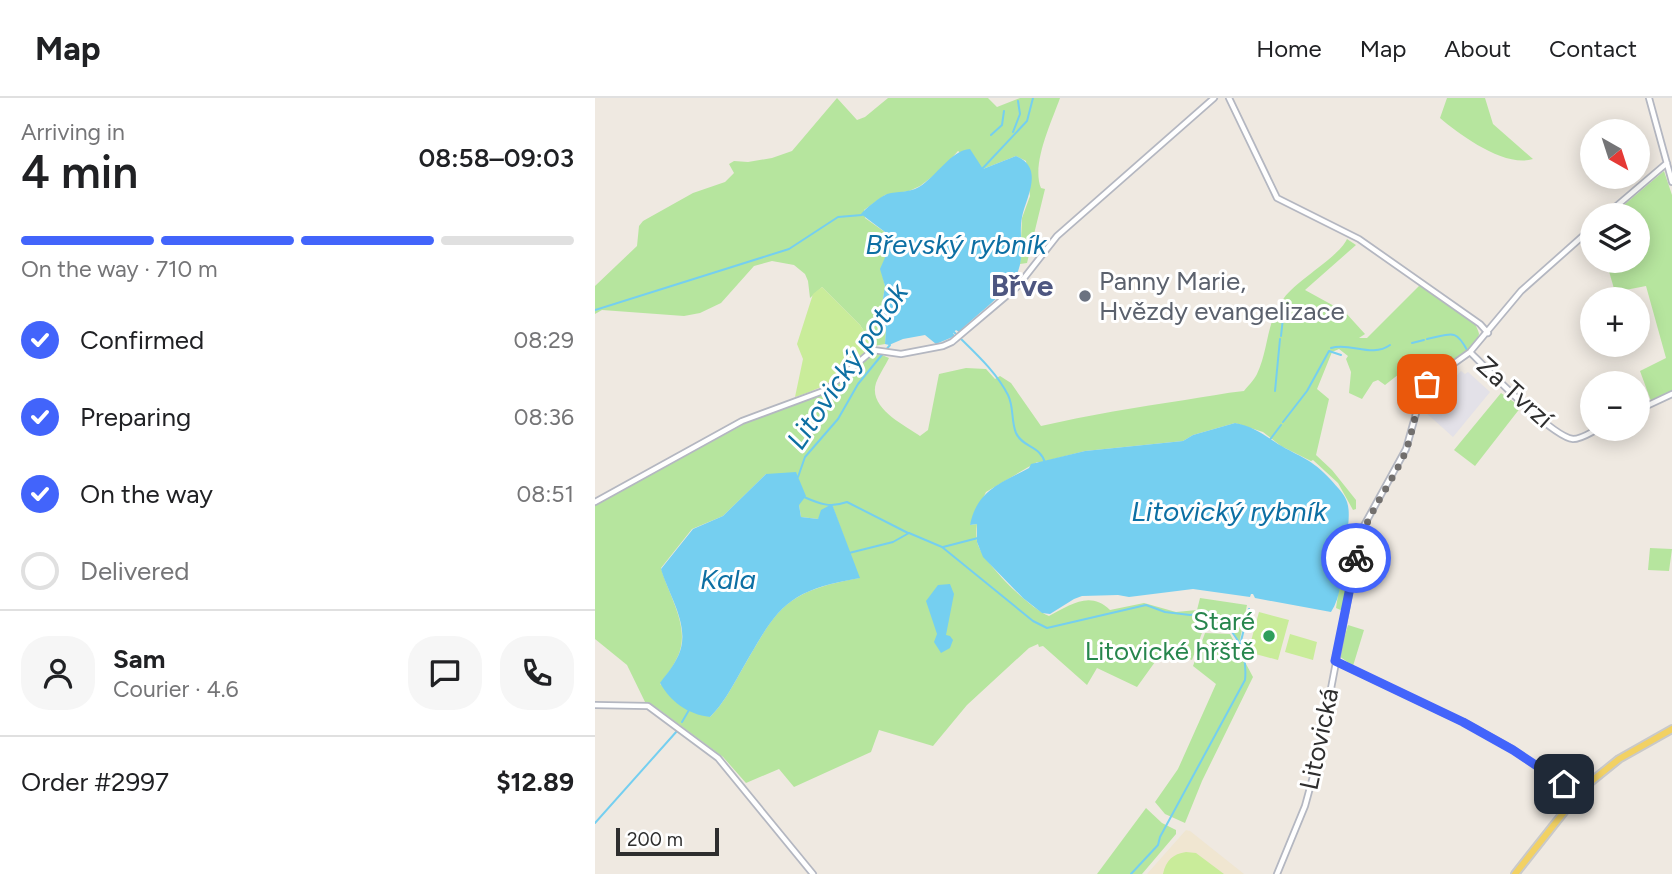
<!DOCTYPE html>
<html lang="en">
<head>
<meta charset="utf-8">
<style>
	:root { --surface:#fff; --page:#f6f6f6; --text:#202124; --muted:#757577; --line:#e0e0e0; --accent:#4264fb }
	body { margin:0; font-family:Figtree,sans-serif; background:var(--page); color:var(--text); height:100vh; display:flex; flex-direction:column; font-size:26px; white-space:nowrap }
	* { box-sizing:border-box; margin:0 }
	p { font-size:23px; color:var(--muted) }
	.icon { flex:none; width:38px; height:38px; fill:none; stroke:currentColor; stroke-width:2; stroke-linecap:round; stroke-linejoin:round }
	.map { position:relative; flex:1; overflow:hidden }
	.panel { display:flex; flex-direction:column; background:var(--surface); width:595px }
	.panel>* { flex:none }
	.needle { width:46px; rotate:141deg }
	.controls { position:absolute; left:985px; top:21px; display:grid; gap:14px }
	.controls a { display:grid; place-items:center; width:70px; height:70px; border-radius:50%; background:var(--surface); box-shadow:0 4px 18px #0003; font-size:35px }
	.scale { position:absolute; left:21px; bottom:18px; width:103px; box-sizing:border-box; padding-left:7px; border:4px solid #2e2e2e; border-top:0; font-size:19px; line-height:24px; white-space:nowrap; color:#2e2e2e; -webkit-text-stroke:5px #fff; paint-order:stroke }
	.pin { position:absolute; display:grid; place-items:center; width:60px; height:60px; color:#fff; margin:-30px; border-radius:14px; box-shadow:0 4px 10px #0006 }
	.courier { position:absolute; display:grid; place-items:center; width:70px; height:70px; margin:-35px; border:5px solid #4264fb; border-radius:50%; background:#fff; color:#222; box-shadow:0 2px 9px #0007 }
	.head em { font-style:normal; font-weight:600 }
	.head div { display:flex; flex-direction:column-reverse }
	.head { display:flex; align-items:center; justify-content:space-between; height:119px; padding:0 21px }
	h1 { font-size:46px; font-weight:600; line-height:52px }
	.bar { display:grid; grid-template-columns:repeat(4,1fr); gap:10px 7px; align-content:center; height:84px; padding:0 21px }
	.bar i { height:9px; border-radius:5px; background:var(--line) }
	.bar .current { background:var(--accent) }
	.bar p { grid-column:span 4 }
	.line { display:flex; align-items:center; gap:18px; padding:0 21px; border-top:2px solid var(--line) }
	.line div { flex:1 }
	.round { display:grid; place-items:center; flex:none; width:74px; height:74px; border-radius:28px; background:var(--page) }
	ol { padding:0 21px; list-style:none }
	li { display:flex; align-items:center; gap:21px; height:77px }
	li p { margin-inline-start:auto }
	li .icon { padding:7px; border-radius:50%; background:var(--accent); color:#fff; stroke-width:4 }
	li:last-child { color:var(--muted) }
	li i { width:38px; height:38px; border:4px solid var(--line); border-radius:50% }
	header { display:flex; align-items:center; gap:42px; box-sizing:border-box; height:98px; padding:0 35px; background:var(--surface); border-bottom:2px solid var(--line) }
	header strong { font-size:33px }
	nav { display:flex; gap:38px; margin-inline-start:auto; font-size:24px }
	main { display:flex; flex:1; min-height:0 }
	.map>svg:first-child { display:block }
	.industrial { fill:#e3e1e8 }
	.education { fill:#f0e6d1 }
	.green { fill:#b6e59e; fill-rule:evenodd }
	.pitch { fill:#c9ec9a }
	.water { fill:#75cff0 }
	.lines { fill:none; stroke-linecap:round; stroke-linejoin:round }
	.stream { stroke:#75cff0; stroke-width:2 }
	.minor-casing { stroke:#b4b7c1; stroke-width:8 }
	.major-casing { stroke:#c9c9c9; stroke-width:10 }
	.minor { stroke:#fff; stroke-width:4.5 }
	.major { stroke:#f2d163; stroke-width:6 }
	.done { stroke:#726f6d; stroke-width:7; stroke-dasharray:0 12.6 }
	.route { stroke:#4264fb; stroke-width:9 }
	.worship-dot { fill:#6b7280; stroke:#fff; stroke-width:2.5 }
	.leisure-dot { fill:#2e9e5b; stroke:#fff; stroke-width:2.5 }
	.labels { text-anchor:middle; stroke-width:6; stroke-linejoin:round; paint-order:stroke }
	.worship-label { font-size:26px; fill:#5b616d; stroke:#fff; text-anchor:start }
	.street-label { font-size:26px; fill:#2e2e2e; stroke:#fff }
	.leisure-label { font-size:26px; fill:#27864d; stroke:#fff; text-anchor:end }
	.water-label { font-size:28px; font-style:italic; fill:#0d6fa3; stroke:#fff }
	.quarter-label { font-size:30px; font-weight:bold; fill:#4d5680; stroke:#fff }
</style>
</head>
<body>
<header>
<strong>Map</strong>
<nav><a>Home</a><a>Map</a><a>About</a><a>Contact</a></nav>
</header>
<main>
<section class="panel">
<div class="head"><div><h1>4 min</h1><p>Arriving in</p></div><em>08:58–09:03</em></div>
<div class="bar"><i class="current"></i><i class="current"></i><i class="current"></i><i></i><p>On the way · 710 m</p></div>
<ol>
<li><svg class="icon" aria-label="check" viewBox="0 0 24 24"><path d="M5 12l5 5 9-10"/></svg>Confirmed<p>08:29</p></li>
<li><svg class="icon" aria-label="check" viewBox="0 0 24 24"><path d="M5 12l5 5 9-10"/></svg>Preparing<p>08:36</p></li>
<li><svg class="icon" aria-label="check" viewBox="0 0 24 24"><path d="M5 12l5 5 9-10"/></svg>On the way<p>08:51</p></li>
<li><i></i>Delivered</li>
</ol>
<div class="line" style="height:126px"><a class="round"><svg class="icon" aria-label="person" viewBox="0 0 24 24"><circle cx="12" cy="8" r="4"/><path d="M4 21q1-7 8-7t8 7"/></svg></a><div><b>Sam</b><p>Courier · 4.6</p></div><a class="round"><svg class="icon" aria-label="chat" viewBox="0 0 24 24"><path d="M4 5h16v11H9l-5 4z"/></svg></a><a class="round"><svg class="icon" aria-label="phone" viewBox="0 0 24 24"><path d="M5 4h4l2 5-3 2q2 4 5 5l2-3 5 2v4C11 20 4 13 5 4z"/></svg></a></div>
<div class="line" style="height:91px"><div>Order #2997</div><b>$12.89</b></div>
</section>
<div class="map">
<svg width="1077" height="776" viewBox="0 0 1077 776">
	<rect width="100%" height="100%" fill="#efe9e1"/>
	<path class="industrial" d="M866,273L870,276L873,274L895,294L858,339L829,313Z"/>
	<path class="education" d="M591,732L595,733L649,776H552Z"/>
	<path class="green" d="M242,0L262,22L270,19L293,0H393L402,9L425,0H465C457,23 436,66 446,90L450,91L432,165L425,166L427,120L435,98L431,63L421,58L388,71L363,53L346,72L325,88L314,93L290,97L269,112L270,120L294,137L295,148L286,171L290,188L286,213L291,231L290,246L279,248L265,227L227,189L215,200L213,183L210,176L199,167L177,163L159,168L126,205L105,215L89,218L7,212L0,216V188L42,148L44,128L48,123L98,95L130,84L139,75L134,66L139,63L153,64L177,60L197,53Z
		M852,0H890L898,26L938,61C910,70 865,37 845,20Z
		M1069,73L1077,97V293L1056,303L1045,273L1071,260L1051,188L1020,194L1011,163H1043V117H1017Z
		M752,141L761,147L710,192L750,214L770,236L764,240H772L826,186L880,226C881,228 884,234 884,236C883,251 839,274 828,280L813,269L790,287L783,282L778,284L767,301L754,295L756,274L751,261L753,258L744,251L737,254L722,291L734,301L721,357L737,372L761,402V411L758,412L743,385L718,362L716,363L686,348L668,334L640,325L598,337L588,343L490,353L447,364H442L391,394L375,427L382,426C381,433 381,441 383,447C391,467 434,510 454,518C475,507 495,492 515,512L549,505L581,514L602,512L605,500L652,507L644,546L637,531L632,528L608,532L597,562L570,550L542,589L502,570L492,587L448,548L444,549L443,546L434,550L372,607L338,648L284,632L276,654L199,689L184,671L151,685L128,659L62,610L51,606L32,567L0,541V407L160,320L232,293L276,255L280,254L294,260C290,268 284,277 281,285C273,310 309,327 325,338L333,332L344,276L371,270L391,271L400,281L405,278L416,285L446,328C494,317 542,309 590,302C610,299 629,295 649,293C653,288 659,282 662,276C674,251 671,223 689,200C703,181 744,159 752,141ZM171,376L204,407L206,419L223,421L237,407L264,480C187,494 182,511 145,575C136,591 128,606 115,619L65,586C70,578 77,571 81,562C98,532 74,499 66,470L97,431L128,418Z
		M906,295L926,309L880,368L859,352Z
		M753,431H765L748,513L741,510Z
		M1055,450L1077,451L1074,473L1053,472Z
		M753,527L769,532L758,568L744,558Z
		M610,535L635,536L658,579L607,683L590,725L570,716L560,704L583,671L621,586L598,568Z
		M551,710L567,725L581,732V736L547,776H502Z"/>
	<path class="pitch" d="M227,189L265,227L279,248C250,274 238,287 200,299L208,261L202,246L218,196Z
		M664,514L694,522L683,562L653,554Z
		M695,536L722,544L718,562L690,554Z
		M591,754L601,755L629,776H568C571,762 578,756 591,754Z"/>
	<path class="water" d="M375,51L388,71L421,58C450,70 431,99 427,119C423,139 432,165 418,182C403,202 381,217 364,234L361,232L358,235L360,238L341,246L330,237L308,241L294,247L290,246L291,231L286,213L290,188L285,171L295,148L294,137L266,116C271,110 285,99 292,96C303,93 313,95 324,89C341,79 356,52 375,51Z
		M640,325C658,328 669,337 683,346C705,359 717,361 736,382C742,389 749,395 752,404C757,418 750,445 748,462C746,480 746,499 736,514L660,500L658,496H656L655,499L598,491L534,499L523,497L487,498L479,501L455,516L447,515L428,500L388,459L382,444V426L375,427C382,392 406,385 434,370L436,366L490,353L588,343L598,337Z
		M201,374L211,398L204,407L206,419L223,421L226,412L237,406L265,480C188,493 182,511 145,575C136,591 128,606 115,619C92,616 76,604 65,585C70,578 77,570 81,562C99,532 74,499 66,471L98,431L128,418L171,376Z
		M355,486L359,496L351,537L355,538L358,542L355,550L346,555L339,544L342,536L331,503L343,487Z"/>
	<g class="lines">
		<path class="stream" d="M418,34L425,16L423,3
			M396,37L407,27L409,13
			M387,71L432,23L438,0
			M0,212L194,151L243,119L267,117
			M359,234C378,253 401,273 413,297C419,309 416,323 421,335C428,350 446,348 450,365
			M686,238L688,220
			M832,241C855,237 860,229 872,252
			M817,245L829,242
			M736,250C755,244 777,260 795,247
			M734,253L746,257
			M875,258L888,270
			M680,293L685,241
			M688,324L712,293L734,253
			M674,343L686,327
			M203,379L210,359L243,321L263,286L295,247
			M209,399C225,406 235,410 252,404L313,435
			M348,449L383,440
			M254,455L298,444L314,435L347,449L438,523L452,530L551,507L570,514L595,517L612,514C639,527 653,552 650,582L565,739L563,747L536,776
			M645,547L654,511
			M87,624L94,612
			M0,725L82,633"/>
		<g class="minor-casing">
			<path id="minor" d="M634,0L682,100L764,141L885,226L893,235
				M1054,0L1077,84
				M1011,117L1072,65
				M875,254C892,271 957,339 978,341C987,341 996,334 1003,331
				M1043,312L1077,296
				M0,404L147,323L231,292L278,252L306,256L348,248L357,244L422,189L462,138L619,0
				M740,563L872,626L917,651L982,696
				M0,607L53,608L123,660L218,776
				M682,776L710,708L722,664L766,433L811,351L827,294L833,284L875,254L926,193L998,129"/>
		</g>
		<g class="major-casing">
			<path id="major" d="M920,776L988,690L1024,661L1077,631"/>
		</g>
		<use href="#minor" class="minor"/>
		<use href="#major" class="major"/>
	</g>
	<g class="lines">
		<path class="done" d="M761,460C768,419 794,391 810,355C819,332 820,308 832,286"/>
		<path class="route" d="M761,460L740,563L868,624L918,652L969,686"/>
	</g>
	<circle class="worship-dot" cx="490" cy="198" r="7"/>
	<circle class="leisure-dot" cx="674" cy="538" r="7"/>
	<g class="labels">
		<g class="worship-label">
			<text x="504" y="192">Panny Marie,<tspan x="504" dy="30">Hvězdy evangelizace</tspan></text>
		</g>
		<g class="street-label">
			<text transform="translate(920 294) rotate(42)" y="9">Za Tvrzí</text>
			<text transform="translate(724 641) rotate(-78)" y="9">Litovická</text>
		</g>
		<g class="leisure-label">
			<text x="660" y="532">Staré<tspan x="660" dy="30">Litovické hřště</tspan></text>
		</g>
		<g class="water-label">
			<text x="361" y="156">Břevský rybník</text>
			<text transform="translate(252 268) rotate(-56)" y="10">Litovický potok</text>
			<text x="634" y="423">Litovický rybník</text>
			<text x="133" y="491">Kala</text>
		</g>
		<g class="quarter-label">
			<text x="427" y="198">Břve</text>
		</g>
	</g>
</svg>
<div class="controls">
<a><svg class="needle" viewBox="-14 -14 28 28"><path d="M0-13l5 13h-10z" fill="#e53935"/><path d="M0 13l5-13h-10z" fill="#757577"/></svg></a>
<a><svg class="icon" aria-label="layers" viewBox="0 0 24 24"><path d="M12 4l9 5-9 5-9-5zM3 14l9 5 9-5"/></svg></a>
<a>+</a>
<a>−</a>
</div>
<div class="scale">200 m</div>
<div class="pin" style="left:832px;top:286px;background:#ea580c"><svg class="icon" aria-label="bag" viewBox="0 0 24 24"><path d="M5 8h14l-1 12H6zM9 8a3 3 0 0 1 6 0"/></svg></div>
<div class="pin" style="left:969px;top:686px;background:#1f2937"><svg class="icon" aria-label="home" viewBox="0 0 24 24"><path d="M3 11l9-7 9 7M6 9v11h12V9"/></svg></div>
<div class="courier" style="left:761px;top:460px"><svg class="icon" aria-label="bike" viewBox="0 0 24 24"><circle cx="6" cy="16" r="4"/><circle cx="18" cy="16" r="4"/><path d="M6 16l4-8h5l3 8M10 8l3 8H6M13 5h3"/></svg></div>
</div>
</main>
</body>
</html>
